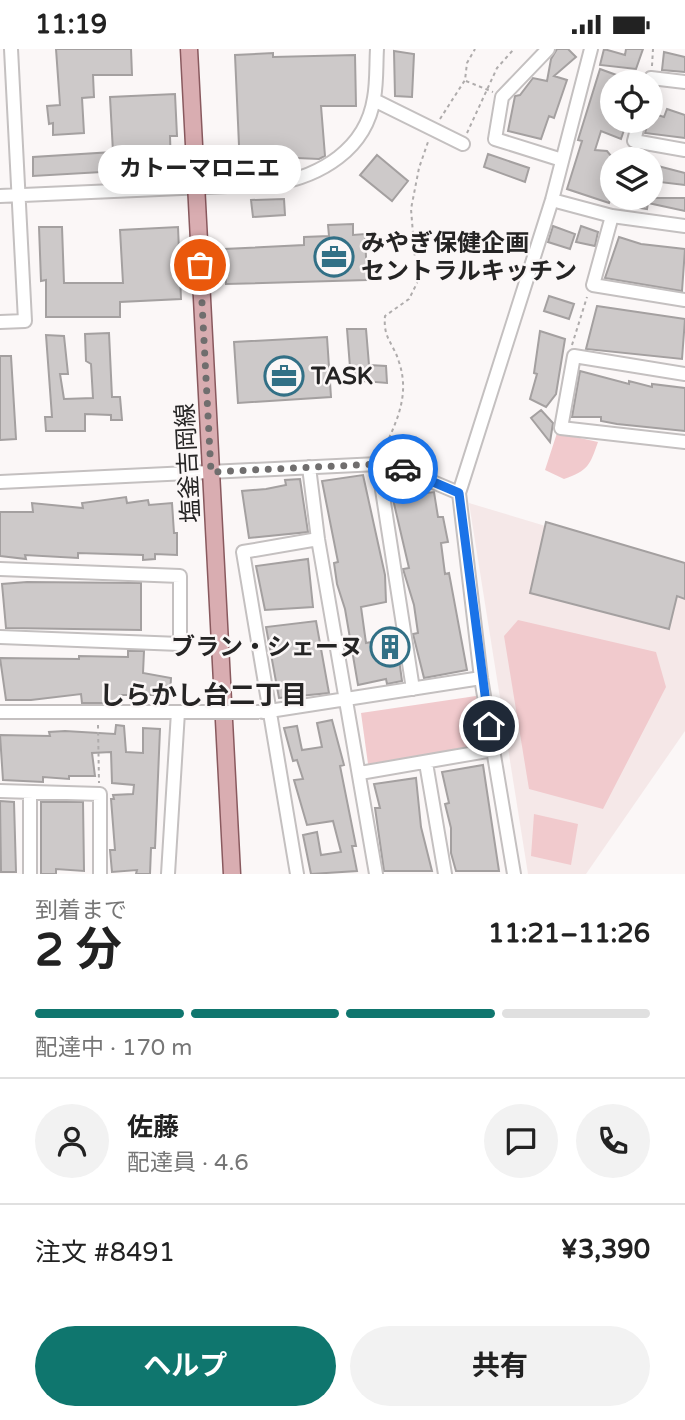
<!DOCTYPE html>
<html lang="ja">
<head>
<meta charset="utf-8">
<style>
	:root { --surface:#fff; --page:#f2f2f2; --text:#222; --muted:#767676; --line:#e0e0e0; --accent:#0f766e }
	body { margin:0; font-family:"Varela Round","Noto Sans JP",sans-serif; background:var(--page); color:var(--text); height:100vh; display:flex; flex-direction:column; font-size:26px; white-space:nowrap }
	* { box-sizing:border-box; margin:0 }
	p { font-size:23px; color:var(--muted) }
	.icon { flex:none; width:38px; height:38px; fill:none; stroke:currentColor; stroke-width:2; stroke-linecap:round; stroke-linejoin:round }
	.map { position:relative; height:825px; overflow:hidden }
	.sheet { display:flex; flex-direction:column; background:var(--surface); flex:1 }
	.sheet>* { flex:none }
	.controls { position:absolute; left:600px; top:21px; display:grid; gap:14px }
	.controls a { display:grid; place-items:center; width:63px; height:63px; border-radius:50%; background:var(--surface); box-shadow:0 4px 18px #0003; font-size:35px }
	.pin { position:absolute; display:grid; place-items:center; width:60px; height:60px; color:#fff; margin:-30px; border:4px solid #fff; border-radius:50%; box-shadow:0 2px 7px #0007 }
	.courier { position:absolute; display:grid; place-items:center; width:70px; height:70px; margin:-35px; border:5px solid #1a73e8; border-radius:50%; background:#fff; color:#222; box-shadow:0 2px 9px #0007 }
	.bubble { position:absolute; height:49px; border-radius:24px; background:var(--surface); box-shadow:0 4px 18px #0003; font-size:23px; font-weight:700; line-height:49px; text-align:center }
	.head em { font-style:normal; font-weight:700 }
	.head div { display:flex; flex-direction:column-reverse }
	.head { display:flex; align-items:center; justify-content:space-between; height:119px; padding:0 35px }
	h1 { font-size:46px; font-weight:700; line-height:52px }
	.bar { display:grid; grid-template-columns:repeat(4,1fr); gap:10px 7px; align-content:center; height:84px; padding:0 35px }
	.bar i { height:9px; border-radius:5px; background:var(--line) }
	.bar .selected { background:var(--accent) }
	.bar p { grid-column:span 4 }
	.line { display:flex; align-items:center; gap:18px; padding:0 35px; border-top:2px solid var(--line) }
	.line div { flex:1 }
	.round { display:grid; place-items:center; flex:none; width:74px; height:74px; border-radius:37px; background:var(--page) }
	.primary-button { display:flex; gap:14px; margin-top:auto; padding:14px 35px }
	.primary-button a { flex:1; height:80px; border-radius:42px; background:var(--accent); color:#fff; font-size:28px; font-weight:700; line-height:80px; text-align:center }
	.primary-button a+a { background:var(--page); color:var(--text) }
	.status { display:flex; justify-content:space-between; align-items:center; height:49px; padding:0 35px; background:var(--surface); direction:ltr }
	.status svg { height:19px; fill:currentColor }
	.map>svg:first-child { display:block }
	.built { fill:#f5e8e8 }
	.green { fill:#f1cacd }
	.building { fill:#cdc9c9; stroke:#a4a0a0; stroke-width:2 }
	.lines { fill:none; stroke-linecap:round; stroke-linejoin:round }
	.minor-casing { stroke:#c4c0c0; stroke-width:16 }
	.major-casing { stroke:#89595e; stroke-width:19 }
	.path { stroke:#afacac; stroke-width:2; stroke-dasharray:3.5 3.5; stroke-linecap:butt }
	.minor { stroke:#fff; stroke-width:12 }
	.major { stroke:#d9adb1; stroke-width:16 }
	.minor-bridge-casing { stroke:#c4c0c0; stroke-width:16; stroke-linecap:butt }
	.minor-bridge { stroke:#fff; stroke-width:12 }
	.done { stroke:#706e6e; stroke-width:7; stroke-dasharray:0 12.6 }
	.route { stroke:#1a73e8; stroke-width:9 }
	.labels { text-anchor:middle; stroke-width:5; stroke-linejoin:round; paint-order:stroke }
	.poi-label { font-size:24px; font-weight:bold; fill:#252424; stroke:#fbf7f7; text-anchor:start }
	.street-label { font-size:24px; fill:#252424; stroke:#fbf7f7 }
	.neighbourhood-label { font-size:26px; font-weight:bold; fill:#252424; stroke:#fbf7f7 }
</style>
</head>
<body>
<div class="status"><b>11:19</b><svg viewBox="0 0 49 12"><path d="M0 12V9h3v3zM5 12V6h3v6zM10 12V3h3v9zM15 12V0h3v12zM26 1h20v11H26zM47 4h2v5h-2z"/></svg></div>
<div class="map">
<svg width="685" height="825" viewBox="0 0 685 825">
	<rect width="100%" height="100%" fill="#fbf7f7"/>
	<path class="built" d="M469,454L685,519V682L586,825H528Z"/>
	<path class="green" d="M557,384L598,393C590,416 588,422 564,430L545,421Z
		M518,571L656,603L666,638L603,760L529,740L504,587Z
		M476,647L484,690L478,697L368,715L361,664Z
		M534,765L578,775L571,816L531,807Z"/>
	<path class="building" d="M56,0H131L132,26H93L94,48L82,49L84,84L53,86V74L49,75L47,57L60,56Z
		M557,0H568L576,8L554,27L567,31L554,69L549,67L541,90L508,82L515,47L520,46L533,29L547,32L551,10Z
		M604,0L625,6L626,0H643L636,20L600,16Z
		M394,2L414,5L412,48L395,47Z
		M664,3L685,8V23L662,21Z
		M273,4V8L355,6L356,57H321L325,107L319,110L275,108L276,118L240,119L235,6Z
		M600,20L633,32L612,33L608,61L612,63V72H627L621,90L601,82L595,101L607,102L612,108V144L609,154L567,140L582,92L578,91Z
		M175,45L177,87H170L171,119L33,127V108L113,103L110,48Z
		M667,60L685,66V89L645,84L651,64L664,68Z
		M488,105L529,119L525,133L484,118Z
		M377,106L408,132L392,152L360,126Z
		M654,116L685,124V136L651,132Z
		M630,149H685V162L648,154L647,160L627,157Z
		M284,150L285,166L253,168L251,151Z
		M353,175V186L365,185L367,231L226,235L224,200L304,196V188L329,187L328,176Z
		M553,177L575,185L570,200L548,193Z
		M581,177L598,183L595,197L576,193Z
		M39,178H62L64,234H123L120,181L178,178L181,250L120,253V268H46V231L41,232Z
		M619,188L641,195L685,200L682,242L605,229Z
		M549,247L574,255L569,270L544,262Z
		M597,257L685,270L682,310L586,300Z
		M347,280H366L369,316L386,317L387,334L351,331Z
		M540,282L565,290L556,345L546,358L530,350L537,325L534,324Z
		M109,284L112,348H120L122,371H111V366L85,365V382H46L45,368H52L46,286L64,287L68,325H60L64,350L93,349L91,315L86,312L85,285Z
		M327,288L331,348L238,354L234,293Z
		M0,307H11L16,390L0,391Z
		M580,322L629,335V332L652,338V335L685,339V382L617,375L601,372V368H572Z
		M541,361L553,374L550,393L531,369Z
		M363,426L385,526L386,553L361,558L366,594L396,588L402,632L387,635L386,630L358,636L345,560L337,535L334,514L338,513L322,432Z
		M300,430L308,483L249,489L242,442L266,440L286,436L285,431Z
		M410,442L411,446L434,443L438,468H443L448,493L441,494L445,525L449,524L467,621L424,629L413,585L418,584L414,556L403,520L409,519L392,446Z
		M126,448L127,454L148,451L149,456L172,454L174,484H177V506L155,505V510L143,511V506L78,504V509L25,506L26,510L0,507V463H33L32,454L83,459L82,454Z
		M546,473L685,514V550L677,547L669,580L530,544Z
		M308,510L313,558L265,561L256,517Z
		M27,533L141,534V581L6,579L2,535Z
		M316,572L329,644L279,649L266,578Z
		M128,602H144L143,624L171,629L170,646H120L119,654H82L81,645L31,651H6L0,609L79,610V607L128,608Z
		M332,671L344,716L340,717L356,797H352L357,822L311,825L303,786L317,783L321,806L341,803L333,772L307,776L294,731L303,730L297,711L293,712L284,679L297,677L302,701L322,698L317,674Z
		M116,676L124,677L126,703L143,704V679L160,680L155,799H151L150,825H136L137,821L112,823L110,801H115L111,750H114L113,746L133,745L134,736L112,734L111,703L92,704L95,727H69V730L43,728V733L3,731L0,686L50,687L49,683L65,682L115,685Z
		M483,716L499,822H456L451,804V779L445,755L449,754L442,723Z
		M416,729L421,778L432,822H384L375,759H380L374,735Z
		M0,752L14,753L16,823H1Z
		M41,753H83L84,822L56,820V825H41Z"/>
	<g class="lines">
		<g class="minor-casing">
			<path id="minor" d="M548,0L502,48L495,90L562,111
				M649,33L651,29L685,33
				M374,51L463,95
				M639,72L634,92L685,101
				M0,147L274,135C320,127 366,101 374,49C377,33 376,16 377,0
				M552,151L612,167L685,177
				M612,167L593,236L685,251
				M0,273L25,272L11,0
				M685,325L574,307L561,379L685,393
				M378,415L413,640
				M309,418L318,490L376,825
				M0,433L378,415L402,420L459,444
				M0,520L180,527V595L0,588
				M0,663H186
				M263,663L481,629
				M426,714L445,825
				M360,724L493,701
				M0,742L100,745V825
				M30,825V745
				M168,825L178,663
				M297,825L243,503L318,490
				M514,825L481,629L459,444L552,151L591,0"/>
		</g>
		<g class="major-casing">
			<path id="major" d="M189,0L232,825"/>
		</g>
		<path class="path" d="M652,17L653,0
			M466,32L493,43
			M440,70L465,31L467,14L475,0
			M467,84L497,19L514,0
			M625,110L627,101
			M614,155L616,149
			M572,296L587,248
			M383,402C397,372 410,346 399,313C393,293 383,290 385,267L409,250L417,234L411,160L419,119L429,90
			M98,676L99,734"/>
		<use href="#minor" class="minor"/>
		<use href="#major" class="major"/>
		<g class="minor-bridge-casing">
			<path id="minor-bridge" d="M186,663H259"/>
		</g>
		<use href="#minor-bridge" class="minor-bridge"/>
	</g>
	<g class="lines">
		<path class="done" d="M200,216L211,423L378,415L403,420"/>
		<path class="route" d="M403,420L459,444L489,677"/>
	</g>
	<defs>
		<g id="office-ring" transform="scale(2.0125)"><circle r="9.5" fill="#fbf7f7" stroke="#327086" stroke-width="1.5"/><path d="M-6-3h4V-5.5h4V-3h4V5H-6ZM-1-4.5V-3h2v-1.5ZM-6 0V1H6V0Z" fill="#327086"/></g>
		<g id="building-ring" transform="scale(2.0125)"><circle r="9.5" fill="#fbf7f7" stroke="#327086" stroke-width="1.5"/><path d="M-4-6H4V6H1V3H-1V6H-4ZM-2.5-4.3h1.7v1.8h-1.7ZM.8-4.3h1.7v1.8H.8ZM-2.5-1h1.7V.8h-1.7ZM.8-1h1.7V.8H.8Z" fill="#327086"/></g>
	</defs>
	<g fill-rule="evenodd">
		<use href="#office-ring" x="334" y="208"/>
		<use href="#office-ring" x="284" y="327"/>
		<use href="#building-ring" x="390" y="598"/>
	</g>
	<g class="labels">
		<g class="poi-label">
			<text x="361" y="202">みやぎ保健企画<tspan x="361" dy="28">セントラルキッチン</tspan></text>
			<text x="311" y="335">TASK</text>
			<text x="363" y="606" text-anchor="end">ブラン・シェーヌ</text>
		</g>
		<g class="street-label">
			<text transform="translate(188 414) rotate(-93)" y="8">塩釜吉岡線</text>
		</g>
		<g class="neighbourhood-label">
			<text x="203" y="655">しらかし台二丁目</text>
		</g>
	</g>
</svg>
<div class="controls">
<a><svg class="icon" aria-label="locate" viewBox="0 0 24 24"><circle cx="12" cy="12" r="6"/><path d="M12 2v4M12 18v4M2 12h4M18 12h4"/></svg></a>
<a><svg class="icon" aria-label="layers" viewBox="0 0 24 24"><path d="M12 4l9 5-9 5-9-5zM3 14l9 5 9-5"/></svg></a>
</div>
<div class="pin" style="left:200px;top:216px;background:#ea580c"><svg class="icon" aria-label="bag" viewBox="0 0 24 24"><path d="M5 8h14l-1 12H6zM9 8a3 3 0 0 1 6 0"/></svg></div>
<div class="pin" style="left:489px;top:677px;background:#1f2937"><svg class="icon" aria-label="home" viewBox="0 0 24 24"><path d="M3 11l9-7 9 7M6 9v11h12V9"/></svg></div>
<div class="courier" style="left:403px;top:420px"><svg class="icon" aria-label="car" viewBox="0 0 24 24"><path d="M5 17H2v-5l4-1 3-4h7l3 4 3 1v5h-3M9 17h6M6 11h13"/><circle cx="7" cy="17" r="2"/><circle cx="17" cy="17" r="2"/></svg></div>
<div class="bubble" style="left:98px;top:96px;width:203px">カトーマロニエ</div>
</div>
<section class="sheet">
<div class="head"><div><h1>2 分</h1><p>到着まで</p></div><em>11:21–11:26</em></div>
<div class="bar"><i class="selected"></i><i class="selected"></i><i class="selected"></i><i></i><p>配達中 · 170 m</p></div>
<div class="line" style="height:126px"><a class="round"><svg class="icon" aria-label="person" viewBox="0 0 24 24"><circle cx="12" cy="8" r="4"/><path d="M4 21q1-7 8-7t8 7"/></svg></a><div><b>佐藤</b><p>配達員 · 4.6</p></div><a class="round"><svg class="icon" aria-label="chat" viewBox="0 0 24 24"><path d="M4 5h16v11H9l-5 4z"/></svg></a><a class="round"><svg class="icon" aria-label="phone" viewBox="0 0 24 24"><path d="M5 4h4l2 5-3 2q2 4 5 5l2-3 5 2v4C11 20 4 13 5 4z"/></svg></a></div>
<div class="line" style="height:91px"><div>注文 #8491</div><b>¥3,390</b></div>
<div class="primary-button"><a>ヘルプ</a><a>共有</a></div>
</section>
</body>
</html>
